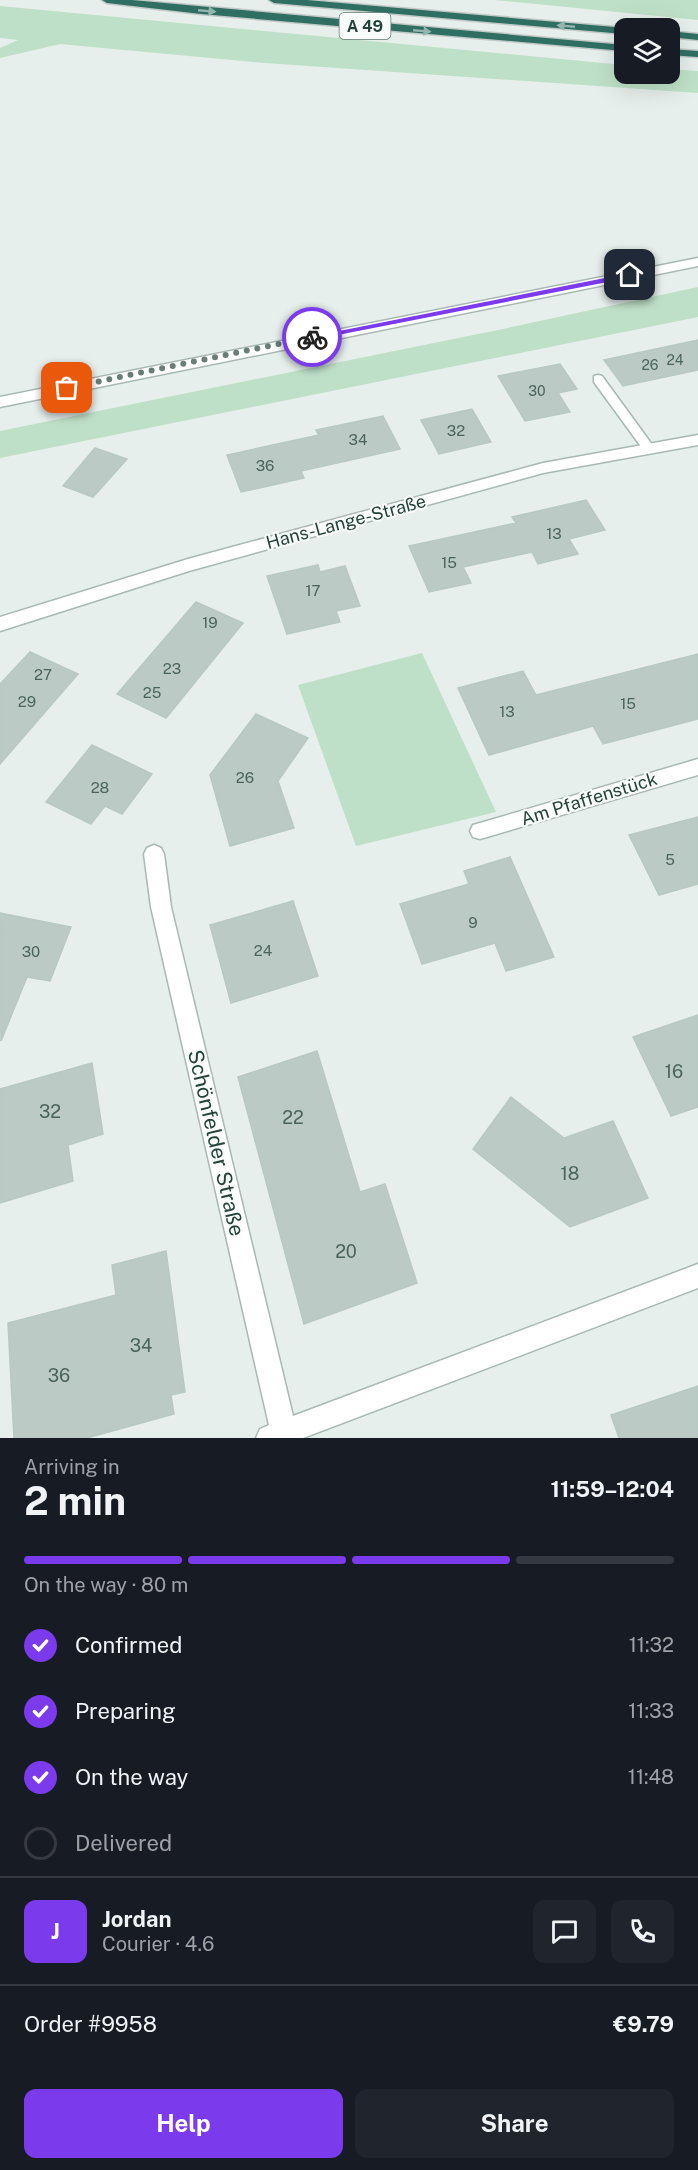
<!DOCTYPE html>
<html lang="en">
<head>
<meta charset="utf-8">
<style>
	:root { --surface:#171b24; --page:#20242c; --text:#f1f3f6; --muted:#9ea1a6; --line:#363941; --accent:#7c3aed }
	body { margin:0; font-family:"Public Sans",sans-serif; background:var(--page); color:var(--text); height:100vh; display:flex; flex-direction:column; font-size:22px; white-space:nowrap }
	* { box-sizing:border-box; margin:0 }
	p { font-size:20px; color:var(--muted) }
	.icon { flex:none; width:33px; height:33px; fill:none; stroke:currentColor; stroke-width:2; stroke-linecap:round; stroke-linejoin:round }
	.map { position:relative; height:1438px; overflow:hidden }
	.sheet { display:flex; flex-direction:column; background:var(--surface); flex:1 }
	.sheet>* { flex:none }
	.controls { position:absolute; left:614px; top:18px; display:grid; gap:12px }
	.controls a { display:grid; place-items:center; width:66px; height:66px; border-radius:12px; background:var(--surface); box-shadow:0 6px 24px #0002; font-size:30px }
	.pin { position:absolute; display:grid; place-items:center; width:51px; height:51px; color:#fff; margin:-26px; border-radius:12px; box-shadow:0 3px 9px #0006 }
	.courier { position:absolute; display:grid; place-items:center; width:60px; height:60px; margin:-30px; border:4px solid #7c3aed; border-radius:50%; background:#fff; color:#222; box-shadow:0 2px 8px #0007 }
	.headline em { font-style:normal; font-weight:700 }
	.headline div { display:flex; flex-direction:column-reverse }
	.headline { display:flex; align-items:center; justify-content:space-between; height:102px; padding:0 24px }
	h1 { font-size:39px; font-weight:700; line-height:45px }
	.bar { display:grid; grid-template-columns:repeat(4,1fr); gap:9px 6px; align-content:center; height:72px; padding:0 24px }
	.bar i { height:8px; border-radius:4px; background:var(--line) }
	.bar .active { background:var(--accent) }
	.bar p { grid-column:span 4 }
	.line { display:flex; align-items:center; gap:15px; padding:0 24px; border-top:2px solid var(--line) }
	.line div { flex:1 }
	.round { display:grid; place-items:center; flex:none; width:63px; height:63px; border-radius:12px; background:var(--page) }
	ol { padding:0 24px; list-style:none }
	li { display:flex; align-items:center; gap:18px; height:66px }
	li p { margin-inline-start:auto }
	li .icon { padding:6px; border-radius:50%; background:var(--accent); color:#fff; stroke-width:4 }
	li:last-child { color:var(--muted) }
	li i { width:33px; height:33px; border:3px solid var(--line); border-radius:50% }
	.action { display:flex; gap:12px; margin-top:auto; padding:12px 24px }
	.action a { flex:1; height:69px; border-radius:12px; background:var(--accent); color:#fff; font-size:24px; font-weight:700; line-height:69px; text-align:center }
	.action a+a { background:var(--page); color:var(--text) }
	.map>svg:first-child { display:block }
	.green { fill:#bfe0c8 }
	.building { fill:#bbcac4; stroke:#b8c9c2; stroke-width:1.5 }
	.lines { fill:none; stroke-linecap:round; stroke-linejoin:round }
	.service-casing { stroke:#a8b8b2; stroke-width:3 }
	.minor-casing { stroke:#a8b8b2; stroke-width:3 }
	.tertiary-casing { stroke:#a8b8b2; stroke-width:3 }
	.motorway-casing { stroke:#c2cac8; stroke-width:3 }
	.service { fill:#fff; fill-rule:evenodd }
	.minor { fill:#fff; fill-rule:evenodd }
	.tertiary { fill:#fff; fill-rule:evenodd }
	.motorway { fill:#2f6f62; fill-rule:evenodd }
	.oneway { fill:#93b5ae }
	.route { fill:#7c3aed }
	.done { stroke:#687f78; stroke-width:6; stroke-dasharray:0 10.8 }
	.labels { text-anchor:middle; stroke-width:4.5; stroke-linejoin:round; paint-order:stroke }
	.far-number-label { font-size:14px; fill:#4a645c }
	.number-label { font-size:15px; fill:#4a645c }
	.shield { fill:#f7fbf9; stroke:#637a73; stroke-width:1.5 }
	.shield-label { font-size:16px; font-weight:bold; fill:#24423a }
	.street-label { font-size:18px; fill:#24423a; stroke:#f7fbf9 }
	.near-number-label { font-size:18px; fill:#4a645c }
	.near-street-label { font-size:21px; fill:#24423a; stroke:#f7fbf9 }
</style>
</head>
<body>
<div class="map">
<svg width="698" height="1438" viewBox="0 0 698 1438">
	<rect width="100%" height="100%" fill="#e6efeb"/>
	<path class="green" d="M495,0H698V20Z
		M0,6L624,65V74H669V69L698,71V93L265,63L60,44L0,58V48L18,40L0,38Z
		M698,287V317L0,458V431L498,330Z
		M422,653L496,812L356,846L298,685Z"/>
	<path class="building" d="M698,340V370L623,386L604,360Z
		M560,364L577,389L558,393L570,412L525,421L498,376Z
		M472,409L491,442L439,454L421,420Z
		M383,416L400,449L301,471L304,478L241,492L227,455L319,435L316,430Z
		M95,448L127,459L93,497L63,486Z
		M586,500L605,530L569,539L578,554L538,564L532,552L463,567L471,583L429,592L409,546L516,523L512,517Z
		M318,565L320,572L345,566L360,606L336,611L340,622L287,634L267,576Z
		M196,602L243,623L166,718L117,694Z
		M30,652L78,674L0,764V684Z
		M698,654V719L603,744L593,726L489,755L458,688L523,671L536,695Z
		M256,714L308,738L278,781L294,828L230,846L210,775Z
		M92,745L152,774L122,814L105,806L91,824L46,802Z
		M698,817V884L659,895L629,835Z
		M510,857L554,957L506,971L495,943L422,964L400,904L469,884L464,871Z
		M293,901L318,976L231,1003L210,925Z
		M0,913L71,927L50,981L27,977L1,1041Z
		M698,1015V1107L671,1116L633,1037Z
		M317,1051L360,1192L385,1184L417,1283L304,1324L238,1077Z
		M92,1063L103,1134L68,1145L73,1181L0,1203V1089Z
		M511,1097L564,1138L613,1121L648,1198L570,1227L473,1149Z
		M166,1251L185,1392L171,1395L174,1414L87,1438H14L8,1323L116,1295L112,1265Z
		M698,1386V1438H619L611,1415Z"/>
	<g class="lines">
		<g class="service-casing">
			<path id="service" d="M598,375L602,376L653,446V452H645L594,382V376Z"/>
		</g>
		<g class="minor-casing">
			<path id="minor" d="M698,435V445L543,473L189,571L0,631V617L188,559L543,463Z
				M698,759V775L480,839L473,837L470,831L473,825L480,823Z
				M154,845L161,848L164,854L171,907L293,1416L698,1264V1288L303,1438H256L260,1429L269,1425L151,907L144,854L147,848Z"/>
		</g>
		<g class="tertiary-casing">
			<path id="tertiary" d="M698,258V266L0,407V397Z"/>
		</g>
		<g class="motorway-casing">
			<path id="motorway" d="M102,0H132L624,45V51L201,14L107,3Z
				M269,0H307L626,28L624,34L274,3Z
				M669,31L698,34V40L669,37Z
				M669,49L698,51V57L669,55Z"/>
		</g>
		<use href="#service" class="service"/>
		<use href="#minor" class="minor"/>
		<use href="#tertiary" class="tertiary"/>
		<use href="#motorway" class="motorway"/>
	</g>
	<defs><path id="oneway-solid" d="M-6-.8H1V-3.2L6.5 0L1 3.2V.8H-6Z" transform="scale(1.5)"/></defs>
	<g class="oneway">
		<use href="#oneway-solid" transform="translate(207 11) rotate(5)"/>
		<use href="#oneway-solid" transform="translate(566 26) rotate(-175)"/>
		<use href="#oneway-solid" transform="translate(422 31) rotate(5)"/>
	</g>
	<path class="route" d="M630,273L633,277L312,340L309,337Z"/>
	<g class="lines">
		<path class="done" d="M67,388L312,337"/>
	</g>
	<g class="labels">
		<g class="far-number-label">
			<text x="675" y="365">24</text>
			<text x="650" y="370">26</text>
			<text x="537" y="396">30</text>
		</g>
		<g class="number-label">
			<text x="456" y="436">32</text>
			<text x="358" y="445">34</text>
			<text x="265" y="471">36</text>
			<text x="554" y="539">13</text>
			<text x="449" y="568">15</text>
			<text x="313" y="596">17</text>
			<text x="210" y="628">19</text>
			<text x="172" y="674">23</text>
			<text x="43" y="680">27</text>
			<text x="152" y="698">25</text>
			<text x="27" y="707">29</text>
			<text x="628" y="709">15</text>
			<text x="507" y="717">13</text>
			<text x="245" y="783">26</text>
			<text x="100" y="793">28</text>
			<text x="670" y="865">5</text>
			<text x="473" y="928">9</text>
			<text x="263" y="956">24</text>
			<text x="31" y="957">30</text>
		</g>
		<rect class="shield" x="339.5" y="13" width="51" height="26" rx="4.5"/>
		<g class="shield-label">
			<text x="365" y="32">A 49</text>
		</g>
		<g class="street-label">
			<text transform="translate(346 522) rotate(-15)" y="6">Hans-Lange-Straße</text>
			<text transform="translate(589 799) rotate(-17)" y="6">Am Pfaffenstück</text>
		</g>
		<g class="near-number-label">
			<text x="674" y="1078">16</text>
			<text x="50" y="1118">32</text>
			<text x="293" y="1124">22</text>
			<text x="570" y="1180">18</text>
			<text x="346" y="1258">20</text>
			<text x="141" y="1352">34</text>
			<text x="59" y="1382">36</text>
		</g>
		<g class="near-street-label">
			<text transform="translate(216 1143) rotate(77)" y="7">Schönfelder Straße</text>
		</g>
	</g>
</svg>
<div class="controls">
<a><svg class="icon" aria-label="layers" viewBox="0 0 24 24"><path d="M12 4l9 5-9 5-9-5zM3 14l9 5 9-5"/></svg></a>
</div>
<div class="pin" style="left:67px;top:388px;background:#ea580c"><svg class="icon" aria-label="bag" viewBox="0 0 24 24"><path d="M5 8h14l-1 12H6zM9 8a3 3 0 0 1 6 0"/></svg></div>
<div class="pin" style="left:630px;top:275px;background:#1f2937"><svg class="icon" aria-label="home" viewBox="0 0 24 24"><path d="M3 11l9-7 9 7M6 9v11h12V9"/></svg></div>
<div class="courier" style="left:312px;top:337px"><svg class="icon" aria-label="bike" viewBox="0 0 24 24"><circle cx="6" cy="16" r="4"/><circle cx="18" cy="16" r="4"/><path d="M6 16l4-8h5l3 8M10 8l3 8H6M13 5h3"/></svg></div>
</div>
<section class="sheet">
<div class="headline"><div><h1>2 min</h1><p>Arriving in</p></div><em>11:59–12:04</em></div>
<div class="bar"><i class="active"></i><i class="active"></i><i class="active"></i><i></i><p>On the way · 80 m</p></div>
<ol>
<li><svg class="icon" aria-label="check" viewBox="0 0 24 24"><path d="M5 12l5 5 9-10"/></svg>Confirmed<p>11:32</p></li>
<li><svg class="icon" aria-label="check" viewBox="0 0 24 24"><path d="M5 12l5 5 9-10"/></svg>Preparing<p>11:33</p></li>
<li><svg class="icon" aria-label="check" viewBox="0 0 24 24"><path d="M5 12l5 5 9-10"/></svg>On the way<p>11:48</p></li>
<li><i></i>Delivered</li>
</ol>
<div class="line" style="height:108px"><b class="round" style="background:var(--accent);color:#fff">J</b><div><b>Jordan</b><p>Courier · 4.6</p></div><a class="round"><svg class="icon" aria-label="chat" viewBox="0 0 24 24"><path d="M4 5h16v11H9l-5 4z"/></svg></a><a class="round"><svg class="icon" aria-label="phone" viewBox="0 0 24 24"><path d="M5 4h4l2 5-3 2q2 4 5 5l2-3 5 2v4C11 20 4 13 5 4z"/></svg></a></div>
<div class="line" style="height:78px"><div>Order #9958</div><b>€9.79</b></div>
<div class="action"><a>Help</a><a>Share</a></div>
</section>
</body>
</html>
